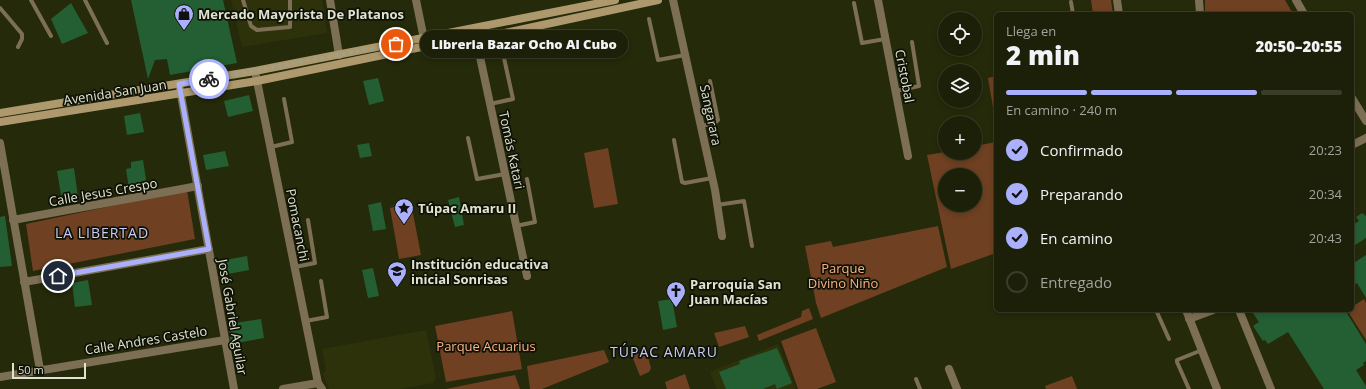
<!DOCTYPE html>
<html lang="es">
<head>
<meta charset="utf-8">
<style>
	:root { --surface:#1c2008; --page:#252812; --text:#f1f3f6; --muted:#a0a39c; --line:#3a3e29; --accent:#aab0fb }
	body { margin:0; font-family:"Open Sans",sans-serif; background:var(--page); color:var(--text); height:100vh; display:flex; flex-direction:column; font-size:15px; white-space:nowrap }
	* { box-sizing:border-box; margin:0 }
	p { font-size:13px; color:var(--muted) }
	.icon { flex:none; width:22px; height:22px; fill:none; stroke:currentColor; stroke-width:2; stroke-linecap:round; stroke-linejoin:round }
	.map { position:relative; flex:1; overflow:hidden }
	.sheet { position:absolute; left:994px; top:12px; width:360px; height:300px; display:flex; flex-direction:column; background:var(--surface); border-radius:6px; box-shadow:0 2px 6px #0003,0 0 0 1px var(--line) }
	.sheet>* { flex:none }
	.controls { position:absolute; left:938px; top:12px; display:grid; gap:8px }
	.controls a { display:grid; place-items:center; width:44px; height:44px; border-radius:50%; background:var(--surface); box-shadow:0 2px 6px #0003,0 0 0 1px var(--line); font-size:20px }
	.scale { position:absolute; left:12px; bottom:10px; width:74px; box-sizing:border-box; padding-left:4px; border:2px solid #dfe3d1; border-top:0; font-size:11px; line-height:14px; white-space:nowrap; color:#dfe3d1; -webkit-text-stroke:3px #0f1105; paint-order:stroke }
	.pin { position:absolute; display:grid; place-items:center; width:34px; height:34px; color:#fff; margin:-17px; border:2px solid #fff; border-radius:50%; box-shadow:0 1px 4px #0007 }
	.courier { position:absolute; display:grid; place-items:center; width:40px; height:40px; margin:-20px; border:3px solid #aab0fb; border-radius:50%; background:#fff; color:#222; box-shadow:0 1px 5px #0007 }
	.bubble { position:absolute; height:28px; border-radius:14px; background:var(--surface); box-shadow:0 2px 6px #0003,0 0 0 1px var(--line); font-size:13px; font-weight:800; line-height:28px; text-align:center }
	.headline em { font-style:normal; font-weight:800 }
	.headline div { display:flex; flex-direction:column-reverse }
	.headline { display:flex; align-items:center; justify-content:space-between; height:68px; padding:0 12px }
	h1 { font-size:26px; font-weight:800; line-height:30px }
	.bar { display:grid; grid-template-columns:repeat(4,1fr); gap:6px 4px; align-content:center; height:48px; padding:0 12px }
	.bar i { height:5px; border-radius:3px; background:var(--line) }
	.bar .on { background:var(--accent) }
	.bar p { grid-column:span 4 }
	ol { padding:0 12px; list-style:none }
	li { display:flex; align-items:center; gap:12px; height:44px }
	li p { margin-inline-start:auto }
	li .icon { padding:4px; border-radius:50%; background:var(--accent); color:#111; stroke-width:4 }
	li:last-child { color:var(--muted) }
	li i { width:22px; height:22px; border:2px solid var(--line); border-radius:50% }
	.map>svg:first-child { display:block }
	.built { fill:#2d320a }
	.green { fill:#6f4022; fill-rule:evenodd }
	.building { fill:#235f33 }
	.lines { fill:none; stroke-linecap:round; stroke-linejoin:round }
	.lane { stroke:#7d6f54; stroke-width:4 }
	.street { stroke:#7d6f54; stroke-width:8 }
	.secondary { stroke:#ae986d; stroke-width:8 }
	.done { stroke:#9ea28b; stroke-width:4; stroke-dasharray:0 7.2 }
	.route { stroke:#aab0fb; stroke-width:5 }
	.labels { text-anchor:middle; stroke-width:3.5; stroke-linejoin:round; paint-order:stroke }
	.poi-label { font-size:13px; font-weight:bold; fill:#dfe3d1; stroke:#0f1105; text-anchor:start }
	.street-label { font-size:13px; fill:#dfe3d1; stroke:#0f1105 }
	.park-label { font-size:13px; fill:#f9b288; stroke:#0f1105 }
	.neighbourhood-label { font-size:14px; letter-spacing:1px; fill:#c8ccf7; stroke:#0f1105 }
</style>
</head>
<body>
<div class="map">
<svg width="1366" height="389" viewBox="0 0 1366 389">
	<rect width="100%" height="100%" fill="#252a0a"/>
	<path class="built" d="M231,0H322L327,33L242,47Z
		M426,330L436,378L433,383L400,389H329L323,374L326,370L322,349Z
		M778,344L796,389H717L710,372Z"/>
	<path class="green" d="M1091,0H1111L1113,14H1093Z
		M1205,0H1285L1293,14H1205Z
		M996,76V125L988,78Z
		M996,142V253L951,269L927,155L945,152L975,153V146ZM945,175H975V205H945Z
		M608,148L618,204L594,208L584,153Z
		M187,190L195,239L33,271L26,224Z
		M411,203L421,255L399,259L390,208Z
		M938,226L947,267L821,318L816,303L805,246L831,241L833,247Z
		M1364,299L1366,303V340L1347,310H1352V307Z
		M809,308L813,319L759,341L757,335L801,317L802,311Z
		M512,311L522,369L446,382L435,326Z
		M745,326L749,337L719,347L714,333Z
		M816,328L836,382L817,389H798L781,341Z
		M604,350L609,362L542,389H530L527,366Z
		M642,352L648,357L651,368L649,372L640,376L632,356Z
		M685,374L690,389H667L665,382Z
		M515,375L520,389H446Z
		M1072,376L1077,389H1046L1045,386Z"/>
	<path class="building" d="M131,0H223L237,63L170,75L167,59L155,60L148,79Z
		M71,3L88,33L62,44L51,19Z
		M378,78L384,101L369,105L363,81Z
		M249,95L253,111L228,117L224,101Z
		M140,113L144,132L127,135L124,116Z
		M369,143L372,156L360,158L357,145Z
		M225,151L229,166L206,170L203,155Z
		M143,160L147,186L129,189L126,169L131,168V162Z
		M74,168L78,197L69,198L68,194L61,195L57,171Z
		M459,197L464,225L455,227L448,200Z
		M381,202L386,229L373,231L368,205Z
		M1362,213L1366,216V238L1352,247V225L1359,221L1356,217Z
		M5,216L12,266L0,267V217Z
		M1366,255V298L1357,283L1352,286V264Z
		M247,256L249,270L223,275L220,261Z
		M373,268L379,296L368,298L362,270Z
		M88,280L92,305L75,307L72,283Z
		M672,299L677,327L663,330L658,301Z
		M1251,310H1345L1366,344V361L1363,363L1364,365L1356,370L1366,386V389H1324L1288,332L1268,344L1265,340L1263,341L1253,326L1259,322Z
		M261,319L264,338L231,344L228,324Z
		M777,348L792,383L777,389L775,384L763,389H726L719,372L740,364L739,361Z"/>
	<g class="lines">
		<path class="lane" d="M31,0L51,36
			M85,0L107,43
			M243,0L251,26L257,30L290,27V0
			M1071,2L1073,14
			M854,3L862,43L885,39
			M0,8L22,34V39L18,47
			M649,19L658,60L685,55
			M896,91L919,86L912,42
			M490,104L513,99L504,58
			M701,126L715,123L718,120L710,81
			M468,138L477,179L505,174
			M674,140L682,182L685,183L712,178
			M271,147L292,142L284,99
			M717,205L744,201L752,246
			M516,226L535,222L527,179
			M295,267L315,263L308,220
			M1156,310L1169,339
			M306,321L327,317L321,281
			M916,379L920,389
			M1189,389L1177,362V360L1202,350"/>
		<path class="street" d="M330,0L339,55
			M416,0L424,39
			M673,0L715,190L722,236
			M878,0L908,156
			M1117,0L1119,14
			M1199,0L1200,14
			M1296,0L1304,14
			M474,29L527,276
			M255,71L318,383L322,389
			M179,84L234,389
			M1352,98L1366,121
			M0,143L40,370
			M1352,145L1366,138
			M13,220L198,186
			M24,282L209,249
			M1186,310L1217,389
			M1239,310L1271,389
			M1189,319L1213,310
			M949,369L957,389
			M0,377L225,340
			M283,389L318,383"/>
		<path class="secondary" d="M0,113L255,71L615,0
			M0,122L257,81L426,46L477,39L658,0"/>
	</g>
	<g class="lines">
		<path class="done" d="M209,79L396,44"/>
		<path class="route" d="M58,276L209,249L179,84L209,79"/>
	</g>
	<defs>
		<g id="shop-pin" transform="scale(1)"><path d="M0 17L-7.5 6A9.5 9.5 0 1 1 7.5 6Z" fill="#aab0fb" stroke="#0f1105"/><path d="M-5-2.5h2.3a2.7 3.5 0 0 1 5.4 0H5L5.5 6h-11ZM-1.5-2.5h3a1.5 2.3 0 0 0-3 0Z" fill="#111"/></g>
		<g id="sight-pin" transform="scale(1)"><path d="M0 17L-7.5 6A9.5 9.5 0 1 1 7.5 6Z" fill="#aab0fb" stroke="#0f1105"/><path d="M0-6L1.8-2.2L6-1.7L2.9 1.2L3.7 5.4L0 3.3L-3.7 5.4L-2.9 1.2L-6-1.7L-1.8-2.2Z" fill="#111"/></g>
		<g id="school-pin" transform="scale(1)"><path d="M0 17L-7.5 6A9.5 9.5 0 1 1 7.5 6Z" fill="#aab0fb" stroke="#0f1105"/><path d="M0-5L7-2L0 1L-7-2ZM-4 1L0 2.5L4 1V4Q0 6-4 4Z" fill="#111"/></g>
		<g id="church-pin" transform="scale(1)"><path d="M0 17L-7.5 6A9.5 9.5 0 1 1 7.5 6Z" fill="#aab0fb" stroke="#0f1105"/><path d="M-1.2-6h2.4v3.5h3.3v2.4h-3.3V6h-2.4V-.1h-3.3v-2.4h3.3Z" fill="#111"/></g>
	</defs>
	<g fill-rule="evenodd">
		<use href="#shop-pin" x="184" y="14"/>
		<use href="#sight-pin" x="404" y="208"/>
		<use href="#school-pin" x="397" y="271"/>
		<use href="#church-pin" x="676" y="291"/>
	</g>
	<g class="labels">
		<g class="poi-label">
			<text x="198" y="19">Mercado Mayorista De Platanos</text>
			<text x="418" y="213">Túpac Amaru II</text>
			<text x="411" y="269">Institución educativa<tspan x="411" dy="15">inicial Sonrisas</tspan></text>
			<text x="690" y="289">Parroquia San<tspan x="690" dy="15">Juan Macías</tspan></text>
		</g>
		<g class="street-label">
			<text transform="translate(905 76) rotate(79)" y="5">Cristobal</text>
			<text transform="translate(115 92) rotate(-9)" y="5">Avenida San Juan</text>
			<text transform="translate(711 115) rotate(78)" y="5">Sangarara</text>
			<text transform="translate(512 150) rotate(78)" y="5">Tomás Katari</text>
			<text transform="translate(103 192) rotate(-10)" y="5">Calle Jesus Crespo</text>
			<text transform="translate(298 225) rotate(79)" y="5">Pomacanchi</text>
			<text transform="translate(233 317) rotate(80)" y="5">José Gabriel Aguilar</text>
			<text transform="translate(146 340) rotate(-9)" y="5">Calle Andres Castelo</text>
		</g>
		<g class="park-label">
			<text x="843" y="273">Parque<tspan x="843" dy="15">Divino Niño</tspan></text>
			<text x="486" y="351">Parque Acuarius</text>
		</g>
		<g class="neighbourhood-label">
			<text x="102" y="238">LA LIBERTAD</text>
			<text x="664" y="357">TÚPAC AMARU</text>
		</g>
	</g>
</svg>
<div class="controls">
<a><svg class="icon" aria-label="locate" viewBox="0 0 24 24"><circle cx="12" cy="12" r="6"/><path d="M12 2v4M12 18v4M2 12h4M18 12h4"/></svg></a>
<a><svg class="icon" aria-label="layers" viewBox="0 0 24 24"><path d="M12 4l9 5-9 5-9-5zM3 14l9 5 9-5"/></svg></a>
<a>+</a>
<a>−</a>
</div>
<div class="scale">50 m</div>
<div class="pin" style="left:396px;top:44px;background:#ea580c"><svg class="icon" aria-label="bag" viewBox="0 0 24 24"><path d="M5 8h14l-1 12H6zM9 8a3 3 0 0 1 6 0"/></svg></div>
<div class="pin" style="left:58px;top:276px;background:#1f2937"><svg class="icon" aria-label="home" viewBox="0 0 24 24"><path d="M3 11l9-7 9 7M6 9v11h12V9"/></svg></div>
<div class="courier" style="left:209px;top:79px"><svg class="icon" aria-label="bike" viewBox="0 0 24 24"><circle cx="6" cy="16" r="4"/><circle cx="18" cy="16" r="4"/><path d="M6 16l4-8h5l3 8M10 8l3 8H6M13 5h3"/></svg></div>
<div class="bubble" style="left:420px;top:30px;width:208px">Libreria Bazar Ocho Al Cubo</div>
<section class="sheet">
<div class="headline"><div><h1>2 min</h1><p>Llega en</p></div><em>20:50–20:55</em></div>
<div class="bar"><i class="on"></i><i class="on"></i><i class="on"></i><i></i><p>En camino · 240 m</p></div>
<ol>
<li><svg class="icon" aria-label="check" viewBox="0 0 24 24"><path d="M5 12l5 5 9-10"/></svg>Confirmado<p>20:23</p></li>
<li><svg class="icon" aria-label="check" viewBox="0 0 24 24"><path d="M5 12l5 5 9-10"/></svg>Preparando<p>20:34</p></li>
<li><svg class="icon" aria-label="check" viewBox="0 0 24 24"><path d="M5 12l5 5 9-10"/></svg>En camino<p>20:43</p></li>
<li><i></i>Entregado</li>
</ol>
</section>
</div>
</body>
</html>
